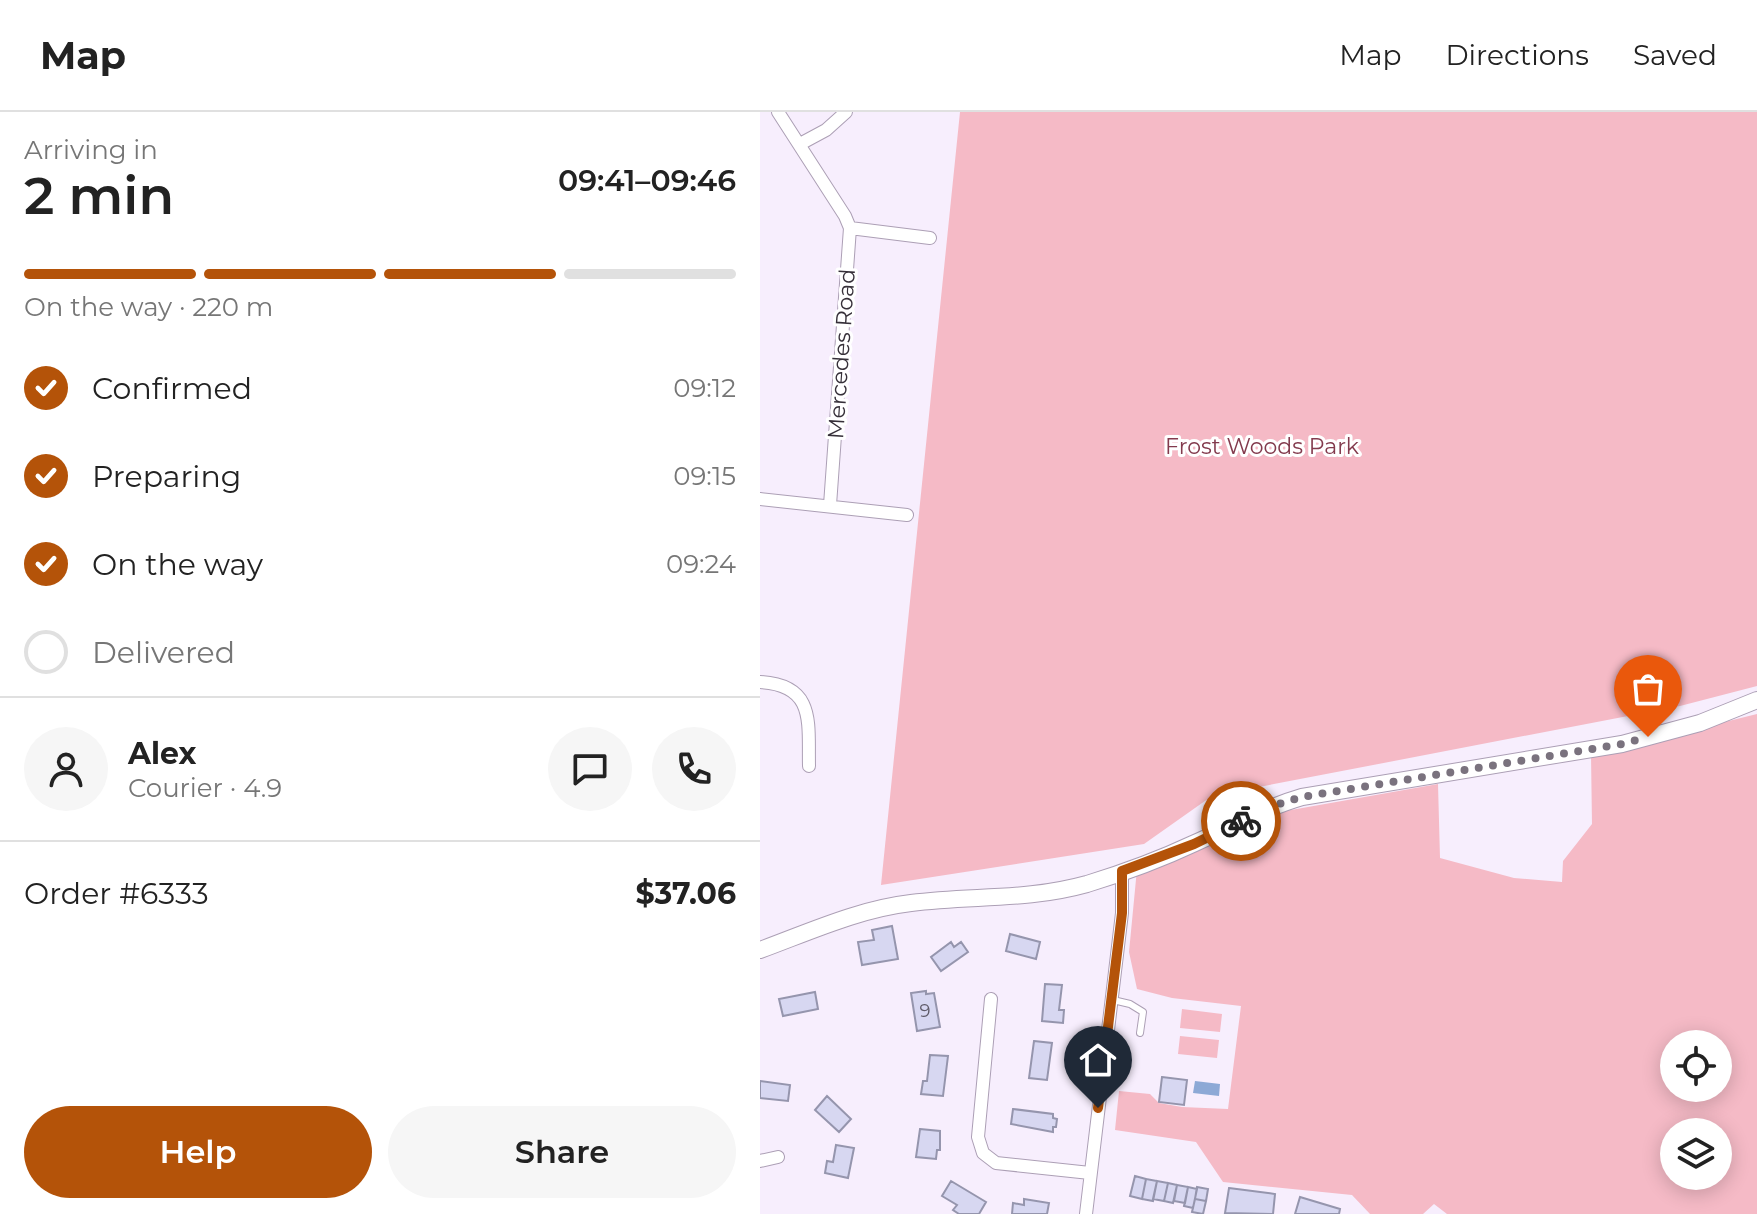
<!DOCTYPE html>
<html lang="en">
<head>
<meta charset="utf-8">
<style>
	:root { --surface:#fff; --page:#f6f6f6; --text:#222; --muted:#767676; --line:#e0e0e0; --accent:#b45309 }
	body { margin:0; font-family:Montserrat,sans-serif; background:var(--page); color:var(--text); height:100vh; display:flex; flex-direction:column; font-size:30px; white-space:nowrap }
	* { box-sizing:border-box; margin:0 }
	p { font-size:26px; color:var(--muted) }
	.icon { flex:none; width:44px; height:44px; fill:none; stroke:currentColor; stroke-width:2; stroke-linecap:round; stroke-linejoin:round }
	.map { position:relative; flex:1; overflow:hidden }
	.side { display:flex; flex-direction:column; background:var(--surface); width:760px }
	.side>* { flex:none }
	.fabs { position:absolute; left:900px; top:918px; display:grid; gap:16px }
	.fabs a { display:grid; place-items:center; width:72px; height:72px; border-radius:50%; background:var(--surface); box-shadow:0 4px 20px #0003; font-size:40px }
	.pin { position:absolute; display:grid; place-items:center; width:68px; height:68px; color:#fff; margin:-82px -34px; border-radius:50% 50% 50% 0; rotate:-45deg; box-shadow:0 0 8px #0007 }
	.pin .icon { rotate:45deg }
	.courier { position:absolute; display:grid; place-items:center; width:80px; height:80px; margin:-40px; border:6px solid #b45309; border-radius:50%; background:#fff; color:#222; box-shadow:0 2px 10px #0007 }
	.summary em { font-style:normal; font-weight:600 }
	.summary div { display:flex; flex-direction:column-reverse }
	.summary { display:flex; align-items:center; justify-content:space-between; height:136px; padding:0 24px }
	h1 { font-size:52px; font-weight:600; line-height:60px }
	.bar { display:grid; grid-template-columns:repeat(4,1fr); gap:12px 8px; align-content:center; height:96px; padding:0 24px }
	.bar i { height:10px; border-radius:6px; background:var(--line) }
	.bar .selected { background:var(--accent) }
	.bar p { grid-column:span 4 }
	.line { display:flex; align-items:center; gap:20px; padding:0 24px; border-top:2px solid var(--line) }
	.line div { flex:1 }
	.round { display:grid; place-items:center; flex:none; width:84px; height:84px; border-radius:42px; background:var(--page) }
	ol { padding:0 24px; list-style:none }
	li { display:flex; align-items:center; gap:24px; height:88px }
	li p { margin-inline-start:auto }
	li .icon { padding:8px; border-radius:50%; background:var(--accent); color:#fff; stroke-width:4 }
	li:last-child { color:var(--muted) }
	li i { width:44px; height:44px; border:4px solid var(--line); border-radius:50% }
	.button { display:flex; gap:16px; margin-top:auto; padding:16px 24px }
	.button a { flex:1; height:92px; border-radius:48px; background:var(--accent); color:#fff; font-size:32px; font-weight:600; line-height:92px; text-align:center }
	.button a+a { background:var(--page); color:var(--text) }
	header { display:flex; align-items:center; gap:48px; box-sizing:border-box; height:112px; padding:0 40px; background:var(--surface); border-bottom:2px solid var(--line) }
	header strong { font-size:38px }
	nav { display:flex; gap:44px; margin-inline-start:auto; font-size:28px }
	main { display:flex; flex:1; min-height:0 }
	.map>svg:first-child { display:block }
	.green { fill:#f5bac6; fill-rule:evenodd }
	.water { fill:#8da9d6 }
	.building { fill:#d7d7f1; stroke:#9595ad; stroke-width:2 }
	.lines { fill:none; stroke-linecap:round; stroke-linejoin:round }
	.service-casing { stroke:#ac9fb5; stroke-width:8 }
	.minor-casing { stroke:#ac9fb5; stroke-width:14 }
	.tertiary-casing { stroke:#ac9fb5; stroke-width:18 }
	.service { stroke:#fff; stroke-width:6 }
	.minor { stroke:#fff; stroke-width:12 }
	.tertiary { stroke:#fff; stroke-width:16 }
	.done { stroke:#7a727e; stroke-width:8; stroke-dasharray:0 14.4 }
	.route { stroke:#b45309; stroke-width:10 }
	.labels { text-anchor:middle; stroke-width:6; stroke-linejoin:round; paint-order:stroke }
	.number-label { font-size:18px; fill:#5e5a67 }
	.street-label { font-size:22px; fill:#363039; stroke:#fff }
	.park-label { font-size:22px; fill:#833a4d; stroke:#fff }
</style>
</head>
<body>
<header>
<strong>Map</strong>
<nav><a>Map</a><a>Directions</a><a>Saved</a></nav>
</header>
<main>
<section class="side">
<div class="summary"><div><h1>2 min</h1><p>Arriving in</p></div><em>09:41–09:46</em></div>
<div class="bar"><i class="selected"></i><i class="selected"></i><i class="selected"></i><i></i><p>On the way · 220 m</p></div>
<ol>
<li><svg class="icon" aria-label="check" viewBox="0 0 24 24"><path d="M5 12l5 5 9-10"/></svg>Confirmed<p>09:12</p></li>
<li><svg class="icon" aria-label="check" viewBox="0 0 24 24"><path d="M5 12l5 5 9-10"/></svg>Preparing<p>09:15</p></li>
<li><svg class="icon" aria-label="check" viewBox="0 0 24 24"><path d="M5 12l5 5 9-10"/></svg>On the way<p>09:24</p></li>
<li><i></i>Delivered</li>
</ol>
<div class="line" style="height:144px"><a class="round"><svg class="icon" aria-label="person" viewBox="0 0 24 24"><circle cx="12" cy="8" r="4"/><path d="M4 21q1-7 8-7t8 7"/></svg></a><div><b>Alex</b><p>Courier · 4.9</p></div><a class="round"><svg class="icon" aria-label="chat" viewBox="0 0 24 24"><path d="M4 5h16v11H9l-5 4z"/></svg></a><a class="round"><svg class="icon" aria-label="phone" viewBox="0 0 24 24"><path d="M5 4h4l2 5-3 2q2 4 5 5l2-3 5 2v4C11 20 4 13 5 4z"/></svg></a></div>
<div class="line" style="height:104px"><div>Order #6333</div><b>$37.06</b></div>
<div class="button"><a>Help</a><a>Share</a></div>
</section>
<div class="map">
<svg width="997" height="1102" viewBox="0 0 997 1102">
	<rect width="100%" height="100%" fill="#f7eefd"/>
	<path class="green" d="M200,0H997V574L920,594L452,684L384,732L121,773Z
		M997,602V1102H687L674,1092L663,1102H610L592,1083L463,1070L436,1030L355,1018L359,979L390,982L399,991L422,995L468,997L481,894L412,886L377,877L369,840L377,757L514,701L678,672L680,746L754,766L802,770L803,749L832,712L831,643ZM914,932H958V976H914ZM914,1020H958V1064H914Z
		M422,897L462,902L460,920L420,916Z
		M420,924L459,928L457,946L418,942Z"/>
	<path class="water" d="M435,969L460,972L459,984L433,981Z"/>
	<path class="building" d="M132,814L138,847L102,853L98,830L114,828L112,818Z
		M250,822L280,830L276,847L246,839Z
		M191,830L194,835L201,830L208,840L181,859L171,845Z
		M285,872L302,873L299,898H304L303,911L282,909Z
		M166,879V882L174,881L180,915L157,919L151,881Z
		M55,880L58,897L23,904L19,887Z
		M274,929L292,931L287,968L269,966Z
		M170,943L188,944L183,984L161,982L163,969H167Z
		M402,965L427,968L424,993L399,990Z
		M0,969L30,973L28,989L0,986Z
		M67,984L91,1007L79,1020L55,998Z
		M253,997L293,1002V1006L297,1007L296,1015H293V1020L251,1012Z
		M160,1017L180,1019V1038H177L176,1047L156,1045Z
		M76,1033L94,1036L88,1066L65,1061L67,1049L73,1050Z
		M375,1064L386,1067L382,1087L370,1084Z
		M386,1067L397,1069L393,1089L382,1087Z
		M191,1069L226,1090L219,1102H199L193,1098L197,1093L182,1084Z
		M397,1069L408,1071L404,1089L393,1087Z
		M408,1071L417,1073L413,1091L404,1089Z
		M417,1073L428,1075L425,1091L414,1089Z
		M428,1075L437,1077L433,1096L424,1094Z
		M437,1075L448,1077L446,1089L435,1087Z
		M469,1076L515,1082L513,1102L465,1101Z
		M540,1085L580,1097L579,1102H535Z
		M264,1087L289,1091L287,1102H252L253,1091L264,1093Z
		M435,1087L446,1089L443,1102L432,1100Z"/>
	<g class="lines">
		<g class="service-casing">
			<path id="service" d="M353,888L370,892L383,900L380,921"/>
		</g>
		<g class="minor-casing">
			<path id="minor" d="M18,0L85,104L90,116L70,393
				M40,32L66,18L86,0
				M90,116L170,126
				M0,387L147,403
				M0,570C56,573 48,611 49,654
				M231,887L218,1025L223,1041L236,1051L330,1061
				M0,1049L18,1045
				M326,1102L362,801V759"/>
		</g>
		<g class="tertiary-casing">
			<path id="tertiary" d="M0,838C49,820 99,797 151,791C212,783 266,789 327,772C363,761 401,747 435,731C471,715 504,696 542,685L862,632L940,611L997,588"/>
		</g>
		<use href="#service" class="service"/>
		<use href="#minor" class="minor"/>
		<use href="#tertiary" class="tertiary"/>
	</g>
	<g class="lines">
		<path class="done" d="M481,709L519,692L542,685L862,632L888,625"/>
		<path class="route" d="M338,996L362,801V759L434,732L481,709"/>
	</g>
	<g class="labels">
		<g class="number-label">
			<text x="165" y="905">9</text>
		</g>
		<g class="street-label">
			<text transform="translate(81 242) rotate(-86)" y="8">Mercedes Road</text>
		</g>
		<g class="park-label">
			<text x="502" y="342">Frost Woods Park</text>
		</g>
	</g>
</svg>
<div class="fabs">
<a><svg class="icon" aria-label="locate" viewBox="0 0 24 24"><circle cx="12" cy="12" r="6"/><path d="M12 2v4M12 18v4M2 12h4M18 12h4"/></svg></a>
<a><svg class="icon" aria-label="layers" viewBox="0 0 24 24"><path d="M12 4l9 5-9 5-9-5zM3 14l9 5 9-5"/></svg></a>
</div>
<div class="pin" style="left:888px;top:625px;background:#ea580c"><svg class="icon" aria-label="bag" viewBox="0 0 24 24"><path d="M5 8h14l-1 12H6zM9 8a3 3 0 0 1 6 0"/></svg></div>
<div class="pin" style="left:338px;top:996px;background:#1f2937"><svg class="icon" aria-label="home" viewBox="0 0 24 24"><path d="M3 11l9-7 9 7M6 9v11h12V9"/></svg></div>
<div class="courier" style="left:481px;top:709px"><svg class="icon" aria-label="bike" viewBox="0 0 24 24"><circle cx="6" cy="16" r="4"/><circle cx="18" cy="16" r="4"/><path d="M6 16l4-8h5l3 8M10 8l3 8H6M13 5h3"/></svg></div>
</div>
</main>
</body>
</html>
